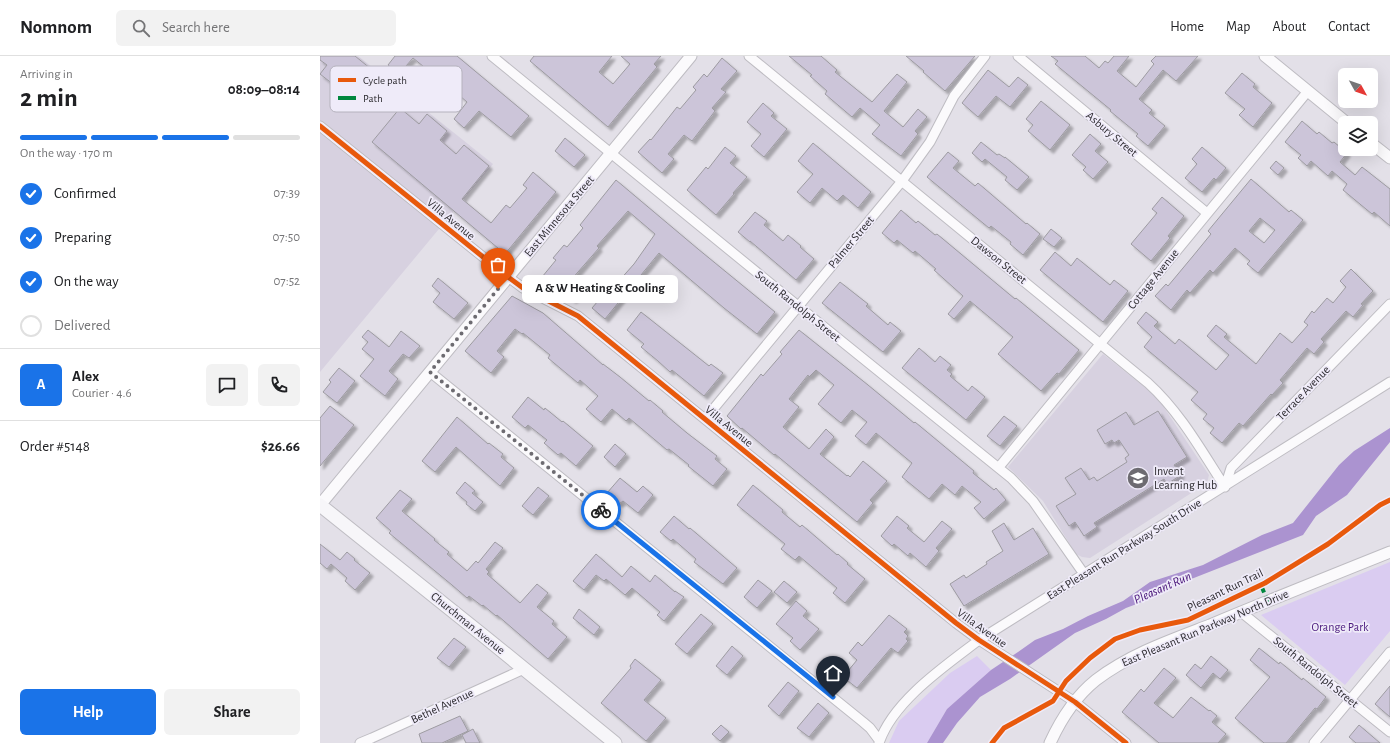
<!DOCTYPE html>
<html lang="en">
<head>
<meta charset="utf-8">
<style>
	:root { --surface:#fff; --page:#f2f2f2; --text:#202124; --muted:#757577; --line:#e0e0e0; --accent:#1a73e8 }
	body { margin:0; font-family:"Alegreya Sans",sans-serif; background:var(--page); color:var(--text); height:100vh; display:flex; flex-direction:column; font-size:15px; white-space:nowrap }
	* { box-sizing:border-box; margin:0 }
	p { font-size:13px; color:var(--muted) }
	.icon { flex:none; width:22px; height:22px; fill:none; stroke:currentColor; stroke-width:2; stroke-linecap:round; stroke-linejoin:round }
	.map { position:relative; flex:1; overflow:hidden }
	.side { display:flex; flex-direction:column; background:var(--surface); width:320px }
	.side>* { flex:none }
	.needle { width:26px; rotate:130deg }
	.tools { position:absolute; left:1018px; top:12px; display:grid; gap:8px }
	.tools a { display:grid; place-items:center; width:40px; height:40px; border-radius:6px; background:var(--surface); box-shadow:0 4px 16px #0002; font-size:20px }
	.pin { position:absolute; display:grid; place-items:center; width:34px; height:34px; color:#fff; margin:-41px -17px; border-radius:50% 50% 50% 0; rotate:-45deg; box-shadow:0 0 4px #0007 }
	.pin .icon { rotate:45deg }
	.courier { position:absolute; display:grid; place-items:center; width:40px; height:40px; margin:-20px; border:3px solid #1a73e8; border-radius:50%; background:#fff; color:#222; box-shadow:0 1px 5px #0007 }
	.bubble { position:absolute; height:28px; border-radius:6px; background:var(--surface); box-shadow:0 4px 16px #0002; font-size:13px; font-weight:700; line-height:28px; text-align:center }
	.head em { font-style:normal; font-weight:700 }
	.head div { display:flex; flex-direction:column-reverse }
	.head { display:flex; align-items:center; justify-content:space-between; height:68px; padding:0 20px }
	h1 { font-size:26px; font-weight:700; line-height:30px }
	.bar { display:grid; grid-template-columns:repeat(4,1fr); gap:6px 4px; align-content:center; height:48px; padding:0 20px }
	.bar i { height:5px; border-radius:3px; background:var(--line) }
	.bar .on { background:var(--accent) }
	.bar p { grid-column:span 4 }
	.line { display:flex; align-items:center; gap:10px; padding:0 20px; border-top:1px solid var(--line) }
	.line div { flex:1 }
	.round { display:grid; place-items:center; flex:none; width:42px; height:42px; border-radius:6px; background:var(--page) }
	ol { padding:0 20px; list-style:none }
	li { display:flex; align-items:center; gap:12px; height:44px }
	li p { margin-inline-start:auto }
	li .icon { padding:4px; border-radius:50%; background:var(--accent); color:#fff; stroke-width:4 }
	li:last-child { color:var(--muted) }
	li i { width:22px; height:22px; border:2px solid var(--line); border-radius:50% }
	.button { display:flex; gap:8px; margin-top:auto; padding:8px 20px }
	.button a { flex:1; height:46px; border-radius:6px; background:var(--accent); color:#fff; font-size:16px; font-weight:700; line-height:46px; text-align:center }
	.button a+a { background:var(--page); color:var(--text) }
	header { display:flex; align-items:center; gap:24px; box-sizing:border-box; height:56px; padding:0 20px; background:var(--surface); border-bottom:1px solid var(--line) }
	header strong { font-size:19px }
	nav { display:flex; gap:22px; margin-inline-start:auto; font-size:14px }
	.search { width:280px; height:36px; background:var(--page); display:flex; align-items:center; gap:10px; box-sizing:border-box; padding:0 14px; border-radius:6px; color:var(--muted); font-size:15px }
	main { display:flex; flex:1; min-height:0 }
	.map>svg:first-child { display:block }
	.built { fill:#d7d1e0 }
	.green { fill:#daccf1 }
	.water { fill:#ab93d0 }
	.building { fill:#ccc5d9; stroke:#9d9ba1; fill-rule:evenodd; filter:url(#shadow) }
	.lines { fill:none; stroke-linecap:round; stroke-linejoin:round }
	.minor-casing { stroke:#bebcc2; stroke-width:11 }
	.tertiary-casing { stroke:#bebcc2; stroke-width:13 }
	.secondary-casing { stroke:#bebcc2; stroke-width:15 }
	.minor { stroke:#fbfafc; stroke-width:9 }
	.tertiary { stroke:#fbfafc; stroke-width:11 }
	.secondary { stroke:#f7f6f9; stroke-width:13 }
	.quiet { stroke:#00873e; stroke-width:4; stroke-dasharray:8 4; stroke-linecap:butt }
	.cycleway-casing { stroke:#efebf9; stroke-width:8 }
	.cycleway { stroke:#e8590c; stroke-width:5 }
	.done { stroke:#6d6b71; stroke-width:4; stroke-dasharray:0 7.2 }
	.route { stroke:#1a73e8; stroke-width:5 }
	.labels { text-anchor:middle; stroke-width:3.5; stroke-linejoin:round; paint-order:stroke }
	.street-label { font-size:12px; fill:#2e2c31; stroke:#efebf9 }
	.poi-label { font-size:12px; fill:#2e2c31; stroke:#efebf9; text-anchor:start }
	.park-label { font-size:12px; fill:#4b1a7e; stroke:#efebf9 }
	.water-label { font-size:13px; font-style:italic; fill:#440f75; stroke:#efebf9 }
	.key { fill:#efebf9; stroke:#b5b2bd; stroke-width:1 }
	.key-label { font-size:11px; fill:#2e2c31 }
</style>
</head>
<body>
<header>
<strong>Nomnom</strong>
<div class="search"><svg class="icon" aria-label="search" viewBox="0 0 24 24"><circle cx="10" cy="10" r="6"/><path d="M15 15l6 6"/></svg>Search here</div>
<nav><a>Home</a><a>Map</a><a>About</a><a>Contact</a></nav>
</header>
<main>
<section class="side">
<div class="head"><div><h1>2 min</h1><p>Arriving in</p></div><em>08:09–08:14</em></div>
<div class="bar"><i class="on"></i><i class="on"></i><i class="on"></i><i></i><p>On the way · 170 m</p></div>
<ol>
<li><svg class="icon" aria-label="check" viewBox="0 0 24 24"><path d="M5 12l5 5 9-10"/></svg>Confirmed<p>07:39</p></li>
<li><svg class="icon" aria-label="check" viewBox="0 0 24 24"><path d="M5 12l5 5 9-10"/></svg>Preparing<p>07:50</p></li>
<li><svg class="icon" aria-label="check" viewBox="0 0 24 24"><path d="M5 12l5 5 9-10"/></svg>On the way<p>07:52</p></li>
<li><i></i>Delivered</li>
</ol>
<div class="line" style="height:72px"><b class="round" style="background:var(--accent);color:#fff">A</b><div><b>Alex</b><p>Courier · 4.6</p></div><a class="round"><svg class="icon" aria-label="chat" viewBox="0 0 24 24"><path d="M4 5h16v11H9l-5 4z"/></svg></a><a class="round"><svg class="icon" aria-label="phone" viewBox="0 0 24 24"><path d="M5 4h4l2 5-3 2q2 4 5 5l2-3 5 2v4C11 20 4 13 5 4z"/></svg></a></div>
<div class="line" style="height:52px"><div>Order #5148</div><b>$26.66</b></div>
<div class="button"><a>Help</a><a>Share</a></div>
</section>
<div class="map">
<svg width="1070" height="687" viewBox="0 0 1070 687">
	<defs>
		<filter id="shadow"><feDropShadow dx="3.5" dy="3.5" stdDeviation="1" flood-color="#0004"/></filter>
	</defs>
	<rect width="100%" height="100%" fill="#e3e0e8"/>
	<path class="built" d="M0,0H38L173,108L0,316Z
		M783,298L837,341L889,419L887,427L770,502L762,501L756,498L723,445L688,411Z"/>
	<path class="green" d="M1070,506V575L1025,629L941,559Z
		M657,600L671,614L627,653L607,687H569L579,665L630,617Z"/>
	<path class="water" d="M1070,372V386L1027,439L996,460L983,479L856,529L835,541L806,552L786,563L755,577L690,623L660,641L637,667L623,687H607L627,653L671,614L698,596L715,584L743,573L768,560L803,545L830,526L883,509L942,479L973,467L1019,409L1034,395Z"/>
	<path class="building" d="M0,0H35L62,22L46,42L20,21L14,29L0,18L7,9L0,4Z
		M75,0H137L209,60L191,81L159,55L144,72L134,63L147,46L110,14L109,15L93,2L79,18L68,9Z
		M214,0H292L279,16L293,28L310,8L301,0H341L334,8L337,11L288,71L210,5Z
		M469,0H501L517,14L515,16L552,46L577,18L587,26L564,55L583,71L598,53L607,61L595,75L598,78L581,100L552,78L560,69L540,52L532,61L505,38L507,35L490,20L492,19Z
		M586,0H655L625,35L603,16L604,15Z
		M731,0H765L779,12L785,5L788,7L794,0H809L797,15L816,31L834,8L831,5L836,0H878L856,25L843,14L819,43L832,54L829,57L845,70L828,90L816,80L818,78L790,55L791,54L735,8L738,5Z
		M402,2L417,15L401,33L406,36L392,52L395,55L372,85L364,79L348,98L354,103L342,117L318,96L330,83L331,84L357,51L360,53L376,34L373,31L384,18L387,21Z
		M668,14L689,31L698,21L708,29L690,51L676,40L658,61L642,47Z
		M922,17L935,28L933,31L952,47L933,71L919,59L925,53L905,37Z
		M721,45L750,69L730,94L708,75L713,69L706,63Z
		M443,47L454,57L451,60L467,73L444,101L431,90L441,78L427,66Z
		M80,52L99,68L107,58L127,75L120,84L136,98L144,89L169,110L142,143L171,167L186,149L190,152L207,132L203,129L213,116L236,136L185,198L52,86Z
		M982,65L997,78L999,76L1012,87L1014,86L1027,97L1020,106L1035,119L1042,111L1070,133V170L1054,156L1052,158L1023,134L1027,128L1012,115L1008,120L991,105L987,110L978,102L981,99L965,86Z
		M770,78L781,88L775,95L788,106L773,123L763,114L766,111L752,99Z
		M245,82L265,99L254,111L235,95Z
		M661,86L677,99L679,98L685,102V101L709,121L697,134L685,124L687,121L665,103L662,106L652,97Z
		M493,87L551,136L538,152L523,139L517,145L502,132L490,147L477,136L493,118L478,105Z
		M405,91L416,100L410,107L427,121L413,137L414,138L396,159L367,134L386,111L388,113Z
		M882,91L906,112L896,124L894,122L882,136L865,122L877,108L872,103Z
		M628,96L639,105L633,112L655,130L658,127L706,168L707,167L720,178L703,199L690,188L691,186L671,170L669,172L607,121Z
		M956,105L964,112L958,119L950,112Z
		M931,123L969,156L971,154L983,164L938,217L927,208L930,205L915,192L893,217L890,214L870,237L867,234L851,254L835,240L846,228L848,230L873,200L891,178L888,175ZM940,162L955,174L944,187L929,175Z
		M296,124L378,193L455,256L437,278L404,252L339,197L285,263L272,252L296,224L298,226L314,208L335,178L308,155L277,190L279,192L251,224L262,233L253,244L235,228L233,230L222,221L236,204L233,202L244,189L247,191L263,172L260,169Z
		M842,141L864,160L848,180L850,182L831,205L811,188L837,157L832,153Z
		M581,154L596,167L598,165L615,179L617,178L695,243L696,242L759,294L739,318L737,317L721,335L678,298L693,281L650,245L634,263L628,258L643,240L614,214L616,213L595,195L593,197L577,184L574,187L562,177Z
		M435,156L447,165L444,169L463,185L468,179L481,190L480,191L494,203L476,224L430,185V186L418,176Z
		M731,173L742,182L734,191L723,183Z
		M735,196L751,210L757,202L790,229L794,224L808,235L783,266L720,214Z
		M1031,213L1053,235L1041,248L1043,249L1033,261L1026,255L1001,283L1004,286L994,298L987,292L960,324L963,327L952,339L951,338L923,370L919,367L902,387L890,377L894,372L883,363L887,358L871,344L878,336L824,291L832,281L817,267L826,256L838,266L834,270L855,288L859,283L896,314L909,299L887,280L896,269L907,278L904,281L936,308L960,277L972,287L988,269L984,266L992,255L994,257L1007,242L1013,247L1026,231L1020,225Z
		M118,222L148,247L134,263L113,246L120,237L112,230Z
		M520,226L548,248L546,250L568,269L570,266L581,275L563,296L502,247Z
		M192,240L223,257L283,309V308L300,321L329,345L330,344L343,355L342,356L367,377L397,400L395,403L407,413L393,430L368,410L369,409L349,393L347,394L309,362L306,365L292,353L281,366L266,353L278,340L260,324L258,327L228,302L230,299L203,277L202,278L195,273L177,295L184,301L171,317L145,295Z
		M321,256L389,310L391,308L403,317L384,340L352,314L350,316L338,305L321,291L324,288L307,274Z
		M48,274L69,291L81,275L100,290L89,302L83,298L69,315L78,323L65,340L40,320L54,303L42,293L48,286L42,281Z
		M479,274L548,329L594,367L595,366L654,415L653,417L674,434L676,432L686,444L664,463L654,452L661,446L642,430L635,439L622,428L609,443L582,421L592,407L556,377L546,389L535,380L547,366L532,354L521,367L498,348L514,329L496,314L489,321L488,319L469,343L479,351L463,371L489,393L506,373L514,381L500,398L527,420L528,419L530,421L543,405L567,425L550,444L553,447L537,466L455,398L454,399L422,372L421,373L407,360L441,318L443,320L462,298L460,296Z
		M599,292L615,306L620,300L631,309L627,314L632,318L630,320L648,335L652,330L665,341L646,364L582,312Z
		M19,312L35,325L17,347L3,336L11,326L9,324Z
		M208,341L224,354L225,352L242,366L243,365L273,390L256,410L241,397L238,399L224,387L227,384L208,369L205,372L192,361Z
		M10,350L34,369L0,410V362Z
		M838,355L867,401L854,409L861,419L847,428L844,423L774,467L777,471L764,480L755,466L749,470L736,450L756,438L745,422L761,412L769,424L774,421L777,425L807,406L805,402L809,399L799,384L794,387L792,384L785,388L777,374L806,356L814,369Z
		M684,360L697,370L680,390L667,380Z
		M137,361L168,388L169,387L183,398L181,401L194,412L180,430L136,391L115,416L102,405Z
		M295,388L306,398L295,411L284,401Z
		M300,422L317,436L323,430L333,439L318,457L303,445L299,448L287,437Z
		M145,426L155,435L152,437L163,446L155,455L146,448L147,446L136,437Z
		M433,429L463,454L462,456L480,471L482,469L517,499L518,498L528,507L527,508L545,523L525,547L513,537L517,532L479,500L475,504L461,493L465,488L417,449Z
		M218,431L229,440L213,459L202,450Z
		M80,434L92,443L82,455L115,483L114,484L129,496L127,498L147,515L156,505L158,507L175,486L183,492L166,513L169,516L167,518L200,547L217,528L228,537L217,551L234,565L232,568L247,581L228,603L177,559L176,560L163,549L162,550L149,540L147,542L132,529L69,477L71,475L56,462Z
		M354,460L369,473L370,472L417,512L403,528L374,506L376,503L353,483L351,485L340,476Z
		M577,460L589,470L587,472L604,486L622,465L632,473L616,492L619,495L606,511L590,497L588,500L574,488L572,490L561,480Z
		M684,467L694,484L713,472L729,498L644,550L630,528L644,519L646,522L667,508L666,506L683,495L672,475Z
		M0,488L20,504L27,496L35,503L34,504L50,517L35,534L25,525L27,522L11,508L7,513L0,507Z
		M276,498L302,521L311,510L330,526L335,519L355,536V535L364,541L344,565L337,559L340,556L312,532L305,539L286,523L284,525L276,519L264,534L253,525Z
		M438,524L452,535L437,552L424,541Z
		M464,525L477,536L467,547L454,536Z
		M476,545L487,555L483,560L499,573L480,594L470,585L473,582L456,568Z
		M259,553L280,571L274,579L253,562Z
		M381,558L393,568L367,598L355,588Z
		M569,559L587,573L584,576L588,580L586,583L588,585L578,597L571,592L537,632L523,621L537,604L529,597L538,586L542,590Z
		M134,582L146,591L129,611L117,602Z
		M412,590L423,600L407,619L396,610Z
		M939,592L959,608L960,606L982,624L983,622L1006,641L997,653L995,652L966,687H944L915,662L950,621L930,604Z
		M891,600L908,614L900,623L893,617L881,632L866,619L875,608L881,613Z
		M315,603L341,624L324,644L346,662L326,685L281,647L311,612L310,610Z
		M844,612L856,622L834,647L853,662L871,641L889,655L890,654L897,660L892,666L906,678L898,687H839L802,656L821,633L824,636Z
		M468,626L479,635L459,660L448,650Z
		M1070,630V661L1055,648Z
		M498,647L509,657L489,681L477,672Z
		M140,660L148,675L122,687H102L99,678Z
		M401,669L409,676L400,685L392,678Z
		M1039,669L1060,687H1036L1029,681Z
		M153,673L160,687H146L142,679Z"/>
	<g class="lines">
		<g class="minor-casing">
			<path id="minor" d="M172,0L478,250L691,422L713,445L764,518
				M429,0L828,327C860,356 881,394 905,431
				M698,0L887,157
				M0,70L188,221L203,232L258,260L636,567L659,584L755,646L806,687
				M110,316L543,666L550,672L559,684
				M385,363L582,125L610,86L634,40L665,0
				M679,411L988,35
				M905,431L911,412L1070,248
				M921,556L1070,676
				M40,687L52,682L204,613
				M559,687C573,645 625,610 659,584L1070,326
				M994,687L1070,596"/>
		</g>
		<g class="tertiary-casing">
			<path id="tertiary" d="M945,0L1027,67
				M1051,87L1070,102
				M0,449L371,0
				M730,687C741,663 756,640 776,624C810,598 851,584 890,569C950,544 1010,520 1070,496"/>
		</g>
		<g class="secondary-casing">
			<path id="secondary" d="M0,449L165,581L295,687"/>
		</g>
		<use href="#minor" class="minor"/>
		<use href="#tertiary" class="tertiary"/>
		<use href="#secondary" class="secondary"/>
		<path class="quiet" d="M941,529L948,546"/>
		<g class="cycleway-casing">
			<path id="cycleway" d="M0,70L188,221L203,232L258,260L636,567L659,584L755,646L806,687
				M672,687L684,672L733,645L746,625L770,602L795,583L820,574L868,564L945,527L1008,488L1060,449L1070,444"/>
		</g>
		<use href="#cycleway" class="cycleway"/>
	</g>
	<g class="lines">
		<path class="done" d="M178,233L110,316L281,454"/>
		<path class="route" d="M281,454L513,641"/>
	</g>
	<defs>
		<g id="school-disc" transform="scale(1.15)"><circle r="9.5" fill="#6d6b71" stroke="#efebf9"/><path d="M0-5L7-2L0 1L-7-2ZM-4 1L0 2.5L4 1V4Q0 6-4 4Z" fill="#fff"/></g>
	</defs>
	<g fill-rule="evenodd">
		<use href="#school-disc" x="818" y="422"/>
	</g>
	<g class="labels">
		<g class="street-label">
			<text transform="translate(792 78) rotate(40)" y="4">Asbury Street</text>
			<text transform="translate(239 160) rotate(-50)" y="4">East Minnesota Street</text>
			<text transform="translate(131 163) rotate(39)" y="4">Villa Avenue</text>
			<text transform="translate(531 186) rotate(-50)" y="4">Palmer Street</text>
			<text transform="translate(679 204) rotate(39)" y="4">Dawson Street</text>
			<text transform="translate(833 223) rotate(-51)" y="4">Cottage Avenue</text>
			<text transform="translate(478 250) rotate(39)" y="4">South Randolph Street</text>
			<text transform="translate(983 337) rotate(-46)" y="4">Terrace Avenue</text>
			<text transform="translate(409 370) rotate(39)" y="4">Villa Avenue</text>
			<text transform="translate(804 493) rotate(-32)" y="4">East Pleasant Run Parkway South Drive</text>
			<text transform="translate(905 534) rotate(-26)" y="4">Pleasant Run Trail</text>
			<text transform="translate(148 567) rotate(39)" y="4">Churchman Avenue</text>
			<text transform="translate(662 572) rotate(35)" y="4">Villa Avenue</text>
			<text transform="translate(885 572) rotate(-23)" y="4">East Pleasant Run Parkway North Drive</text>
			<text transform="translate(996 616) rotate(39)" y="4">South Randolph Street</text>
			<text transform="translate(122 650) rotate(-25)" y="4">Bethel Avenue</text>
		</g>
		<g class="poi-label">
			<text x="834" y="419">Invent<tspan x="834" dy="14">Learning Hub</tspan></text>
		</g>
		<g class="park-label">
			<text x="1020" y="575">Orange Park</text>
		</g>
		<g class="water-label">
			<text transform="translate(842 531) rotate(-24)" y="5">Pleasant Run</text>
		</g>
	</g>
	<rect x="10" y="10" width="132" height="46" rx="6" class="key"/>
	<rect x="18" y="22" width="18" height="4" fill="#e8590c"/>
	<rect x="18" y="40" width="18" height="4" fill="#00873e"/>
	<g class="key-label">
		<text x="43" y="28">Cycle path</text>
		<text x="43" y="46">Path</text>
	</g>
</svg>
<div class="tools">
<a><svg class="needle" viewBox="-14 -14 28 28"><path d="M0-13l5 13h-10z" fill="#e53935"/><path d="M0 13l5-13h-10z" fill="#757577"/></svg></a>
<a><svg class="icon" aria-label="layers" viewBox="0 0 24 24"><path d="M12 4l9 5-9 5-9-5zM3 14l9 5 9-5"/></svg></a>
</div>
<div class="pin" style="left:178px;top:233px;background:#ea580c"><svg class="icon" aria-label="bag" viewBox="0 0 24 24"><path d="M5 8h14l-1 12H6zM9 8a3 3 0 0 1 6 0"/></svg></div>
<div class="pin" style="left:513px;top:641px;background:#1f2937"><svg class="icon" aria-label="home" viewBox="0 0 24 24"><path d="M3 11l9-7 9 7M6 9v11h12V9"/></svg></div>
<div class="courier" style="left:281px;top:454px"><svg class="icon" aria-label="bike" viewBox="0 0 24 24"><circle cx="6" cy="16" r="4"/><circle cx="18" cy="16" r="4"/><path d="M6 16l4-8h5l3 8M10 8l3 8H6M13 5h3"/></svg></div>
<div class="bubble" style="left:202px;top:219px;width:156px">A &amp; W Heating &amp; Cooling</div>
</div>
</main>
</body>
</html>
